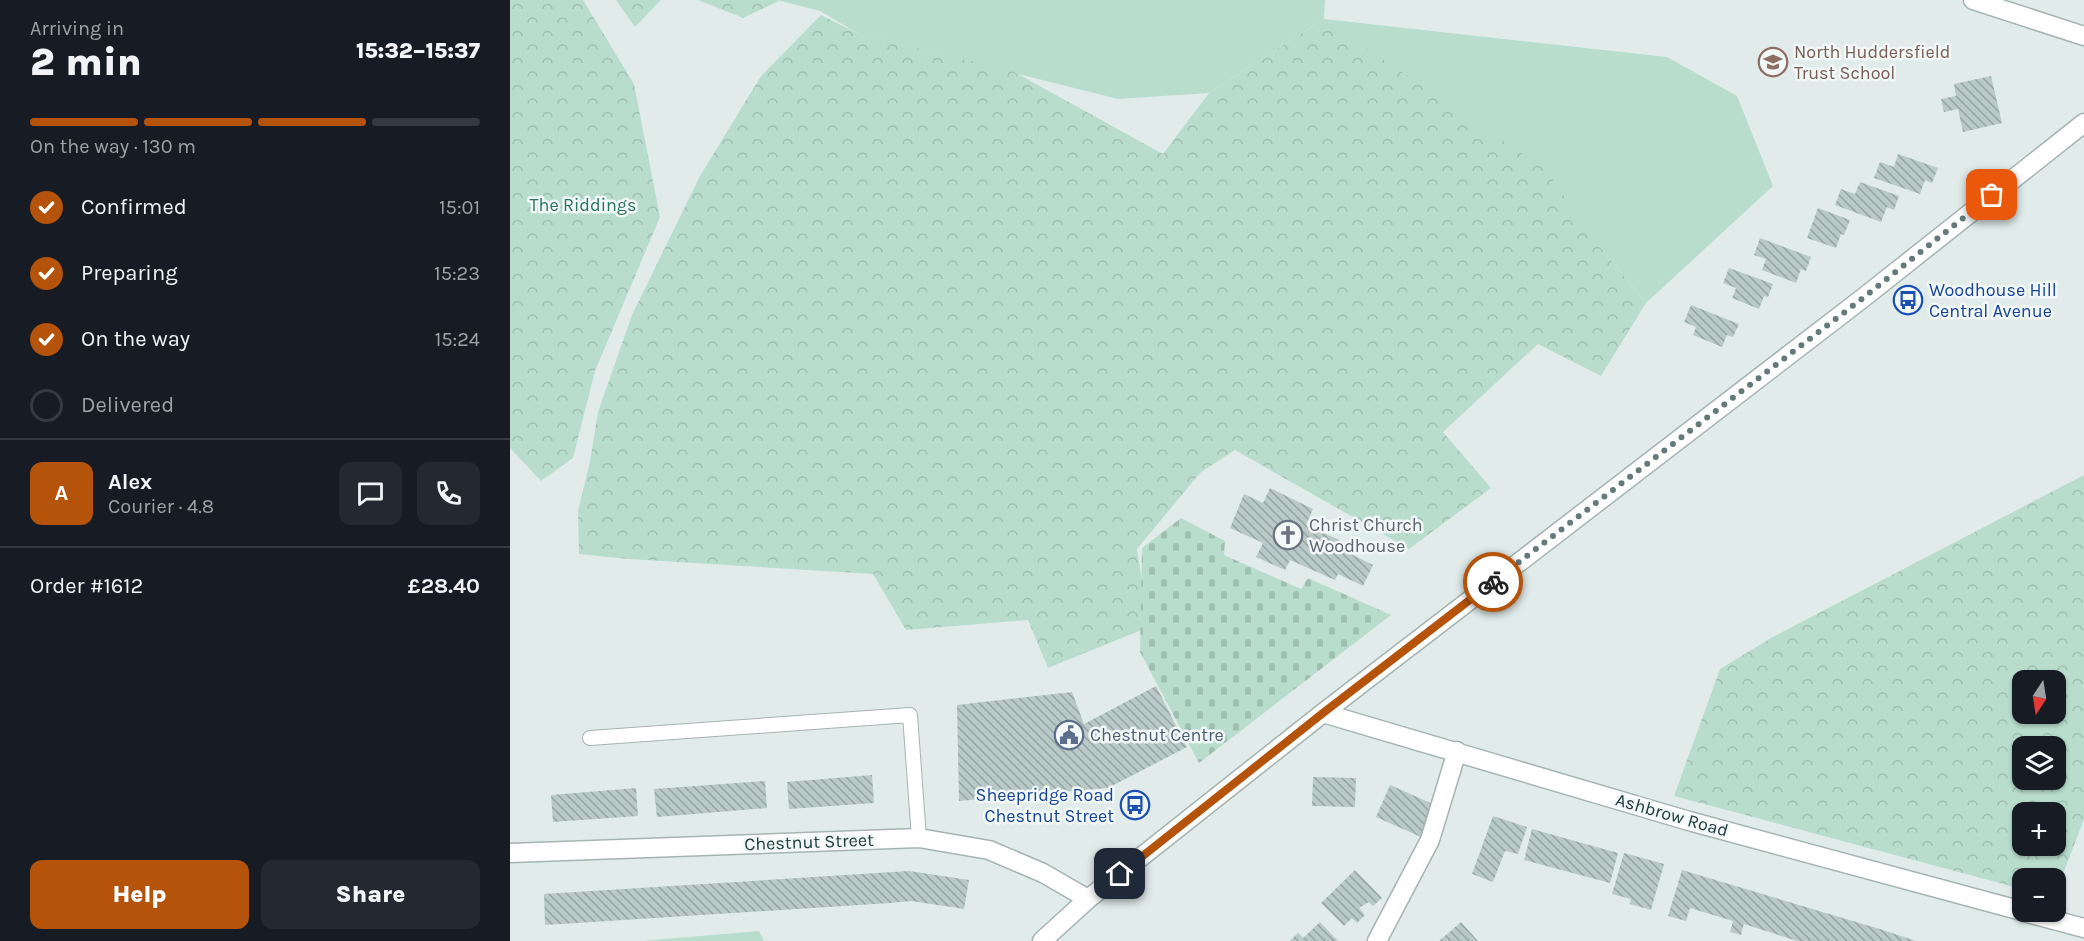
<!DOCTYPE html>
<html lang="en">
<head>
<meta charset="utf-8">
<style>
	:root { --surface:#171b24; --page:#242831; --text:#f1f3f6; --muted:#9ea1a6; --line:#363941; --accent:#b45309 }
	body { margin:0; font-family:Karla,sans-serif; background:var(--page); color:var(--text); height:100vh; display:flex; flex-direction:column; font-size:22px; white-space:nowrap }
	* { box-sizing:border-box; margin:0 }
	p { font-size:20px; color:var(--muted) }
	.icon { flex:none; width:33px; height:33px; fill:none; stroke:currentColor; stroke-width:2; stroke-linecap:round; stroke-linejoin:round }
	.map { position:relative; flex:1; overflow:hidden }
	.sheet { display:flex; flex-direction:column; background:var(--surface); width:510px }
	.sheet>* { flex:none }
	.needle { width:39px; rotate:192deg }
	.buttons { position:absolute; left:1502px; top:670px; display:grid; gap:12px }
	.buttons a { display:grid; place-items:center; width:54px; height:54px; border-radius:12px; background:var(--surface); box-shadow:0 2px 4px #0004; font-size:30px }
	.pin { position:absolute; display:grid; place-items:center; width:51px; height:51px; color:#fff; margin:-26px; border-radius:12px; box-shadow:0 3px 9px #0006 }
	.courier { position:absolute; display:grid; place-items:center; width:60px; height:60px; margin:-30px; border:4px solid #b45309; border-radius:50%; background:#fff; color:#222; box-shadow:0 2px 8px #0007 }
	.summary em { font-style:normal; font-weight:800 }
	.summary div { display:flex; flex-direction:column-reverse }
	.summary { display:flex; align-items:center; justify-content:space-between; height:102px; padding:0 30px }
	h1 { font-size:39px; font-weight:800; line-height:45px }
	.bar { display:grid; grid-template-columns:repeat(4,1fr); gap:9px 6px; align-content:center; height:72px; padding:0 30px }
	.bar i { height:8px; border-radius:4px; background:var(--line) }
	.bar .active { background:var(--accent) }
	.bar p { grid-column:span 4 }
	.line { display:flex; align-items:center; gap:15px; padding:0 30px; border-top:2px solid var(--line) }
	.line div { flex:1 }
	.round { display:grid; place-items:center; flex:none; width:63px; height:63px; border-radius:12px; background:var(--page) }
	ol { padding:0 30px; list-style:none }
	li { display:flex; align-items:center; gap:18px; height:66px }
	li p { margin-inline-start:auto }
	li .icon { padding:6px; border-radius:50%; background:var(--accent); color:#fff; stroke-width:4 }
	li:last-child { color:var(--muted) }
	li i { width:33px; height:33px; border:3px solid var(--line); border-radius:50% }
	.action { display:flex; gap:12px; margin-top:auto; padding:12px 30px }
	.action a { flex:1; height:69px; border-radius:12px; background:var(--accent); color:#fff; font-size:24px; font-weight:800; line-height:69px; text-align:center }
	.action a+a { background:var(--page); color:var(--text) }
	main { display:flex; flex:1; min-height:0 }
	.map>svg:first-child { display:block }
	.green { fill:#b9ddcd }
	.forest { fill:url(#forest-crowns); fill-rule:evenodd }
	.cemetery { fill:url(#cemetery-stones) }
	.building { fill:url(#building-back-hatch) }
	.lines { fill:none; stroke-linecap:round; stroke-linejoin:round }
	.lane-casing { stroke:#a4b4b3; stroke-width:16 }
	.street-casing { stroke:#a4b4b3; stroke-width:21 }
	.lane { stroke:#fff; stroke-width:14 }
	.street { stroke:#fff; stroke-width:18 }
	.done { stroke:#647a7a; stroke-width:6; stroke-dasharray:0 10.8 }
	.route { stroke:#b45309; stroke-width:8 }
	.labels { text-anchor:middle; stroke-width:5; stroke-linejoin:round; paint-order:stroke }
	.education-label { font-size:18px; fill:#785e54; stroke:#f1f8f7; text-anchor:start }
	.park-label { font-size:18px; fill:#2a745c; stroke:#f1f8f7 }
	.transit-label { font-size:18px; fill:#164399; stroke:#f1f8f7; text-anchor:start }
	.worship-label { font-size:18px; fill:#5b616d; stroke:#f1f8f7; text-anchor:start }
	.service-label { font-size:18px; fill:#4e5e75; stroke:#f1f8f7; text-anchor:start }
	.street-label { font-size:18px; fill:#213c3d; stroke:#f1f8f7 }
</style>
</head>
<body>
<main>
<section class="sheet">
<div class="summary"><div><h1>2 min</h1><p>Arriving in</p></div><em>15:32–15:37</em></div>
<div class="bar"><i class="active"></i><i class="active"></i><i class="active"></i><i></i><p>On the way · 130 m</p></div>
<ol>
<li><svg class="icon" aria-label="check" viewBox="0 0 24 24"><path d="M5 12l5 5 9-10"/></svg>Confirmed<p>15:01</p></li>
<li><svg class="icon" aria-label="check" viewBox="0 0 24 24"><path d="M5 12l5 5 9-10"/></svg>Preparing<p>15:23</p></li>
<li><svg class="icon" aria-label="check" viewBox="0 0 24 24"><path d="M5 12l5 5 9-10"/></svg>On the way<p>15:24</p></li>
<li><i></i>Delivered</li>
</ol>
<div class="line" style="height:108px"><b class="round" style="background:var(--accent);color:#fff">A</b><div><b>Alex</b><p>Courier · 4.8</p></div><a class="round"><svg class="icon" aria-label="chat" viewBox="0 0 24 24"><path d="M4 5h16v11H9l-5 4z"/></svg></a><a class="round"><svg class="icon" aria-label="phone" viewBox="0 0 24 24"><path d="M5 4h4l2 5-3 2q2 4 5 5l2-3 5 2v4C11 20 4 13 5 4z"/></svg></a></div>
<div class="line" style="height:78px"><div>Order #1612</div><b>£28.40</b></div>
<div class="action"><a>Help</a><a>Share</a></div>
</section>
<div class="map">
<svg width="1574" height="941" viewBox="0 0 1574 941">
	<defs>
		<pattern id="forest-crowns" width="20" height="18" patternUnits="userSpaceOnUse" patternTransform="scale(1.5)"><rect width="20" height="18" fill="#b9ddcd"/><path d="M2 6a3 3 0 1 1 6 0M12 15a3 3 0 1 1 6 0" fill="none" stroke="#9fbfb1"/></pattern>
		<pattern id="cemetery-stones" width="16" height="16" patternUnits="userSpaceOnUse" patternTransform="scale(1.5)"><rect width="16" height="16" fill="#b9ddcd"/><path d="M2 7V4a2 2 0 0 1 4 0v3zM10 15v-3a2 2 0 0 1 4 0v3z" fill="#9fbfb1"/></pattern>
		<pattern id="building-back-hatch" width="6" height="6" patternUnits="userSpaceOnUse" patternTransform="scale(1.5)"><rect width="6" height="6" fill="#b9c9c7"/><path d="M-1 5l2 2M0 0l6 6M5-1l2 2" fill="none" stroke="#96a4a3"/></pattern>
	</defs>
	<rect width="100%" height="100%" fill="#e1ecea"/>
	<path class="green" d="M267,0H815L814,19L1157,57L1227,96L1263,186L1136,303L1090,247L814,19L699,93L608,99L349,34L310,11Z
		M249,931L254,941H132Z"/>
	<path class="forest" d="M0,0H73L124,84L150,217L85,371L63,458L31,481L0,448Z
		M106,0H151L125,27Z
		M188,0H267L269,1L233,18Z
		M311,15L349,34L504,72L653,154L699,93L814,19L1036,170L1090,247L1136,303L1091,376L1028,344L933,432L981,488L899,549L725,450L690,473L627,549L639,627L538,668L518,620L396,630L363,574L118,559L69,554L68,511L80,461L88,412L122,315L190,176L251,76Z
		M1574,475V819L1545,895V879H1512V889L1164,796L1210,669L1261,638ZM1512,681H1545V714H1512ZM1512,747H1545V780H1512ZM1512,813H1545V846H1512Z"/>
	<path class="cemetery" d="M671,518L715,541L714,555L791,589L798,578L881,615L689,763L630,652L632,548Z"/>
	<path class="building" d="M1481,76L1492,123L1453,132L1448,109L1434,112L1431,99L1446,96L1444,84Z
		M1388,154L1428,168L1422,183L1415,180L1410,194L1364,178L1370,162L1384,167Z
		M1350,182L1389,196L1384,210L1377,207L1371,222L1325,205L1331,189L1345,194Z
		M1308,208L1340,220L1334,235L1331,234L1326,248L1297,238Z
		M1250,238L1301,257L1296,271L1291,269L1286,283L1252,270L1256,259L1244,255Z
		M1219,268L1263,284L1258,297L1254,296L1249,309L1222,298L1226,288L1213,283Z
		M1181,305L1229,324L1223,337L1217,335L1212,347L1183,335L1186,327L1174,322Z
		M760,488L803,509L796,525L842,546L839,553L863,565L853,586L828,574L825,580L780,560L775,570L746,557L753,543L720,528L734,494L753,503Z
		M646,686L677,747L598,788L449,801L447,705L562,692L574,724Z
		M362,775L364,803L279,809L277,782Z
		M803,777L846,778L845,807L802,806Z
		M255,781L257,808L147,817L144,789Z
		M880,785L925,805L911,837L866,817Z
		M126,788L128,816L43,822L41,795Z
		M983,816L1017,827L1008,854L995,851L983,882L962,874Z
		M1022,829L1108,853L1100,883L1014,860Z
		M1114,853L1154,864L1141,910L1120,904L1121,899L1102,894Z
		M845,870L872,898L863,906L859,902L849,908L855,915L847,923L842,918L834,926L811,903Z
		M1172,870L1373,930L1406,941H1287L1234,924L1231,935L1220,932L1223,921L1180,908L1176,921L1158,916Z
		M399,871L459,880L454,909L401,901L380,903L35,925L34,894Z
		M810,922L828,941H780L788,933L793,938Z
		M951,922L968,941H929Z"/>
	<g class="lines">
		<g class="lane-casing">
			<path id="lane" d="M80,738L400,715L409,838"/>
		</g>
		<g class="street-casing">
			<path id="street" d="M1463,0L1574,36
				M813,713L1179,821L1512,911
				M0,853L409,838L479,850L533,873L578,899
				M1514,912L1574,928
				M532,941L578,899L813,713L1353,298L1574,123
				M867,941L920,840L947,751"/>
		</g>
		<use href="#lane" class="lane"/>
		<use href="#street" class="street"/>
	</g>
	<g class="lines">
		<path class="done" d="M983,582L1353,298L1482,195"/>
		<path class="route" d="M610,874L813,713L983,582"/>
	</g>
	<defs>
		<g id="school-ring" transform="scale(1.5)"><circle r="9.5" fill="#f1f8f7" stroke="#8d6e63" stroke-width="1.5"/><path d="M0-5L7-2L0 1L-7-2ZM-4 1L0 2.5L4 1V4Q0 6-4 4Z" fill="#8d6e63"/></g>
		<g id="bus-ring" transform="scale(1.5)"><circle r="9.5" fill="#f1f8f7" stroke="#1a4fb4" stroke-width="1.5"/><path d="M-5-6H5V4H4V6H2V4H-2V6H-4V4H-5ZM-3.5-4V0h7V-4ZM-3.5 1.2v1.5H-2V1.2ZM2 1.2v1.5H3.5V1.2Z" fill="#1a4fb4"/></g>
		<g id="church-ring" transform="scale(1.5)"><circle r="9.5" fill="#f1f8f7" stroke="#6b7280" stroke-width="1.5"/><path d="M-1.2-6h2.4v3.5h3.3v2.4h-3.3V6h-2.4V-.1h-3.3v-2.4h3.3Z" fill="#6b7280"/></g>
		<g id="civic-ring" transform="scale(1.5)"><circle r="9.5" fill="#f1f8f7" stroke="#5c6f8a" stroke-width="1.5"/><path d="M-.6-6.5H3V-4.5H.6V-3L4-1V1h2V6H-6V1h2V-1L-.6-3ZM-1.2 2.5V6h2.4V2.5Z" fill="#5c6f8a"/></g>
	</defs>
	<g fill-rule="evenodd">
		<use href="#school-ring" x="1263" y="62"/>
		<use href="#bus-ring" x="1398" y="300"/>
		<use href="#church-ring" x="778" y="535"/>
		<use href="#civic-ring" x="559" y="735"/>
		<use href="#bus-ring" x="625" y="805"/>
	</g>
	<g class="labels">
		<g class="education-label">
			<text x="1284" y="58">North Huddersfield<tspan x="1284" dy="21">Trust School</tspan></text>
		</g>
		<g class="park-label">
			<text x="73" y="211">The Riddings</text>
		</g>
		<g class="transit-label">
			<text x="1419" y="296">Woodhouse Hill<tspan x="1419" dy="21">Central Avenue</tspan></text>
			<text x="604" y="801" text-anchor="end">Sheepridge Road<tspan x="604" dy="21">Chestnut Street</tspan></text>
		</g>
		<g class="worship-label">
			<text x="799" y="531">Christ Church<tspan x="799" dy="21">Woodhouse</tspan></text>
		</g>
		<g class="service-label">
			<text x="580" y="741">Chestnut Centre</text>
		</g>
		<g class="street-label">
			<text transform="translate(1162 815) rotate(16)" y="6">Ashbrow Road</text>
			<text transform="translate(299 842) rotate(-2)" y="6">Chestnut Street</text>
		</g>
	</g>
</svg>
<div class="buttons">
<a><svg class="needle" viewBox="-14 -14 28 28"><path d="M0-13l5 13h-10z" fill="#e53935"/><path d="M0 13l5-13h-10z" fill="#9ea1a6"/></svg></a>
<a><svg class="icon" aria-label="layers" viewBox="0 0 24 24"><path d="M12 4l9 5-9 5-9-5zM3 14l9 5 9-5"/></svg></a>
<a>+</a>
<a>−</a>
</div>
<div class="pin" style="left:1482px;top:195px;background:#ea580c"><svg class="icon" aria-label="bag" viewBox="0 0 24 24"><path d="M5 8h14l-1 12H6zM9 8a3 3 0 0 1 6 0"/></svg></div>
<div class="pin" style="left:610px;top:874px;background:#1f2937"><svg class="icon" aria-label="home" viewBox="0 0 24 24"><path d="M3 11l9-7 9 7M6 9v11h12V9"/></svg></div>
<div class="courier" style="left:983px;top:582px"><svg class="icon" aria-label="bike" viewBox="0 0 24 24"><circle cx="6" cy="16" r="4"/><circle cx="18" cy="16" r="4"/><path d="M6 16l4-8h5l3 8M10 8l3 8H6M13 5h3"/></svg></div>
</div>
</main>
</body>
</html>
